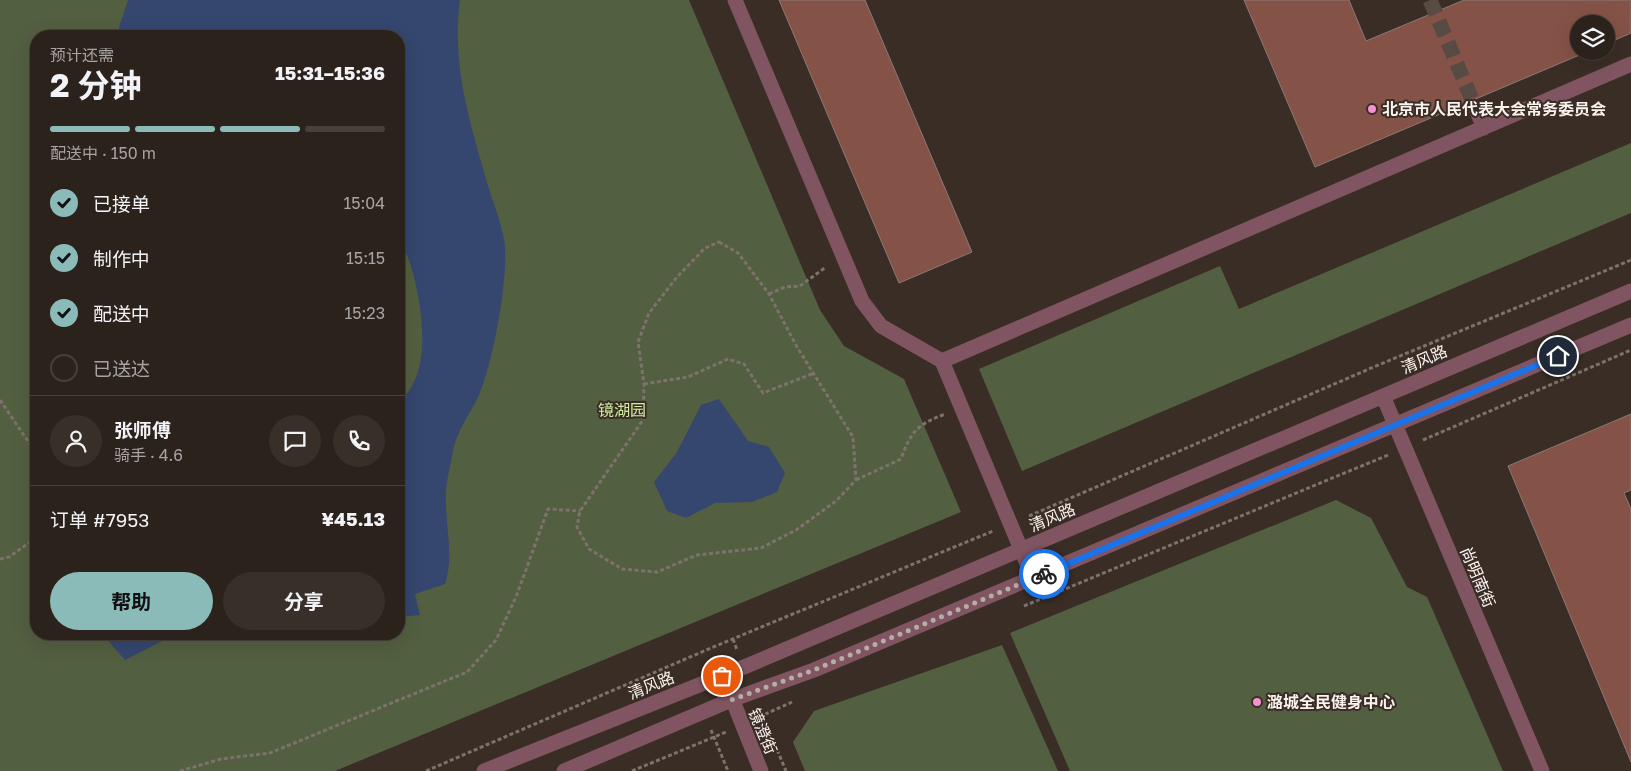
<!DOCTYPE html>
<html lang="zh">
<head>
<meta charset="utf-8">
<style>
	:root { --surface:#2c221c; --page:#382f29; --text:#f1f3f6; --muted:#a6a4a3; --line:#483f3b; --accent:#8bbbb9 }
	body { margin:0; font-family:"Golos Text","Noto Sans SC",sans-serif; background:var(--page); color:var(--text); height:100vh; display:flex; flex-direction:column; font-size:19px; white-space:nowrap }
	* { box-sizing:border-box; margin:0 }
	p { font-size:16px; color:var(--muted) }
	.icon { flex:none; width:28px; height:28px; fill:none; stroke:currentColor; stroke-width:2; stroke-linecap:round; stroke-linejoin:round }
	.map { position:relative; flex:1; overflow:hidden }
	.side { position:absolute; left:30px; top:30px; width:375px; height:610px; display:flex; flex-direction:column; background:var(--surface); border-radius:20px; box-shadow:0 5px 20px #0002,0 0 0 1px var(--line) }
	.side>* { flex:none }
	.tools { position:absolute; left:1570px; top:15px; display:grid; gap:10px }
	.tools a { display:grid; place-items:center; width:45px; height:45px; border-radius:50%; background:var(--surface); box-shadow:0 5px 20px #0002,0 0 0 1px var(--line); font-size:25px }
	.pin { position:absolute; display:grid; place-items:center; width:42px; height:42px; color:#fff; margin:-21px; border:2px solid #fff; border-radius:50%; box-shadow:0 1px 5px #0007 }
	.courier { position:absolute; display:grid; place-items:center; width:50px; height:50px; margin:-25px; border:4px solid #1a73e8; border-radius:50%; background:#fff; color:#222; box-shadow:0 1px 6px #0007 }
	.headline em { font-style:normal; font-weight:700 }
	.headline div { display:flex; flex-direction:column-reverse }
	.headline { display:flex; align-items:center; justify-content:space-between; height:85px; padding:0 20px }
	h1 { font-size:32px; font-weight:700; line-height:38px }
	.bar { display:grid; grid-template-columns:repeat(4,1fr); gap:8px 5px; align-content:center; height:60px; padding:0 20px }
	.bar i { height:6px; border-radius:4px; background:var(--line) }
	.bar .active { background:var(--accent) }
	.bar p { grid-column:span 4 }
	.line { display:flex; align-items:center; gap:12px; padding:0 20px; border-top:1px solid var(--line) }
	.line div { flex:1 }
	.round { display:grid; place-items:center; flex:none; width:52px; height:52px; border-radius:26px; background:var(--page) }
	ol { padding:0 20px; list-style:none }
	li { display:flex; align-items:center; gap:15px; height:55px }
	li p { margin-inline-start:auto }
	li .icon { padding:5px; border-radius:50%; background:var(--accent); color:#111; stroke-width:4 }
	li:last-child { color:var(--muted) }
	li i { width:28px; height:28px; border:2px solid var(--line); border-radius:50% }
	.action { display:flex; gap:10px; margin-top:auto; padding:10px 20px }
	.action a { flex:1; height:58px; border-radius:30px; background:var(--accent); color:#111; font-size:20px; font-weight:700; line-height:58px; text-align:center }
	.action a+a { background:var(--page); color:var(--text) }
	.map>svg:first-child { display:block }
	.green { fill:#535f41; fill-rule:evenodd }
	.water { fill:#35476f }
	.building { fill:#855247; stroke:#8b7975 }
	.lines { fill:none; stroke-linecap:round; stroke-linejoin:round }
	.minor-tunnel { stroke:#574b44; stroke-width:15; stroke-dasharray:15 8; stroke-linecap:butt }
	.path { stroke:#7d726c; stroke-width:3; stroke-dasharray:4 2.5; stroke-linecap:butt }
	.minor { stroke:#805561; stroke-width:15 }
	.tertiary { stroke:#805561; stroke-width:15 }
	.done { stroke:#b7ada7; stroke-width:5; stroke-dasharray:0 9 }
	.route { stroke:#1a73e8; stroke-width:6 }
	.poi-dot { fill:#f690d0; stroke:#3a2d26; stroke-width:2 }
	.labels { text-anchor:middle; stroke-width:4; stroke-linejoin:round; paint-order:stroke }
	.poi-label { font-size:16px; font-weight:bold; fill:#faf2ed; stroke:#3a2d26; text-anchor:start }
	.street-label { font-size:16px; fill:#faf2ed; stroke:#3a2d26 }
	.park-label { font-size:16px; fill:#d1eda3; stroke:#3a2d26 }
</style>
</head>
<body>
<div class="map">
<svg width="1631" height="771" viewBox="0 0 1631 771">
	<rect width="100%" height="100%" fill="#3a2d26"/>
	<path class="green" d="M0,0H689L820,310L844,346L904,379L961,512L335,771H0ZM36,36H399V634H36Z
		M1631,143V213L1022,471L979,369L1220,266L1239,309Z
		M1336,500L1371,518L1407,587L1427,597L1503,771H1070L1010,633Z
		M1002,645L1058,771H805L793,742L814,711Z"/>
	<path class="water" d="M128,0H460C451,68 471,125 489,189C494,205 501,222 504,239C510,273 493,363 479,395C469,416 455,433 452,457C449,471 445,487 446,502C446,530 454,557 445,584L415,594L420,615L399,617V402C434,373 422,305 411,266C408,256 399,239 399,230C396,166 399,101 399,36H116Z
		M719,399L748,441L769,447L785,473L777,492L752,502L715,503L686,518L667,511L654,482L677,452L701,405Z
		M102,634H176L125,660Z"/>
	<path class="building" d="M779,0H865L972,252L899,283Z
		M1244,0H1349L1366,41L1464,0H1631V33L1606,44V24H1579V51H1589L1315,167Z
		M1631,414V490L1624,493L1631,509V762L1508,466Z"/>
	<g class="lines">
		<path class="minor-tunnel" d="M1430,0L1476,109"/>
		<path class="path" d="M719,242L738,253L769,294L797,347L853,437L856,480L836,501L796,530L761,548L697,555L657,572L622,569L589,549L577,527L580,511L643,420L644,384L638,342L649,313L677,277L705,248Z
			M769,294L785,287L800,286L826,267
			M644,384L688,377L728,359L744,364L763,393L814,373
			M0,400L36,453
			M1423,440L1631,350
			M856,480L901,459C911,431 917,425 945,414
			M1029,516L1369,369L1631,260
			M0,559L9,557L36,538
			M1024,606L1388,455
			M733,639L737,650
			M762,714L786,771
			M759,717L792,702
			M711,730L728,771
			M180,771L221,759L270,753L467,672L496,640L516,597L548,509L580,511
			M426,771L711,648L993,531
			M632,771L726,732"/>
		<path class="minor" d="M735,0L862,301L881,326L942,361L1631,64
			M1476,109L1484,128
			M942,361L1033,578"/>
		<path class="tertiary" d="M1383,396L1542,771
			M723,676L761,771
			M484,771L744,667L1631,291
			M564,771L731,700L814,670L1631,325"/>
	</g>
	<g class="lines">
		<path class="done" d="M722,676L731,700L814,670L1044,574"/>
		<path class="route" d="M1044,574L1558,356"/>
	</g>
	<g class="poi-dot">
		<circle cx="1372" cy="109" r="5"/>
		<circle cx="1257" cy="702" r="5"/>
	</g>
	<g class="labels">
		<g class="poi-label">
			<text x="1382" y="115">北京市人民代表大会常务委员会</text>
			<text x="1267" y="708">潞城全民健身中心</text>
		</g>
		<g class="street-label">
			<text transform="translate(1424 359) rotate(-23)" y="6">清风路</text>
			<text transform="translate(1052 517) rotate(-23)" y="6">清风路</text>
			<text transform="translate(1478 577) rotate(67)" y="6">尚明南街</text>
			<text transform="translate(651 685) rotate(-22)" y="6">清风路</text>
			<text transform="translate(763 731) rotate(67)" y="6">镜澄街</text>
		</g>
		<g class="park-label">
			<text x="622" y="416">镜湖园</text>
		</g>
	</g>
</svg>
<div class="tools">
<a><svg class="icon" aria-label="layers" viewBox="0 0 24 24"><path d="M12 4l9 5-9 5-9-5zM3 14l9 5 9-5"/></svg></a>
</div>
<div class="pin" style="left:722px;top:676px;background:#ea580c"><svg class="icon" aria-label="bag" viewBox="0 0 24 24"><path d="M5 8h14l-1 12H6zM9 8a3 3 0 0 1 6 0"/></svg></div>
<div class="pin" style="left:1558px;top:356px;background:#1f2937"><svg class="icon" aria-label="home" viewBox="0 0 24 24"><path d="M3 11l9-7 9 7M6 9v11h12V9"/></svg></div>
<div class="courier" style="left:1044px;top:574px"><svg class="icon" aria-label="bike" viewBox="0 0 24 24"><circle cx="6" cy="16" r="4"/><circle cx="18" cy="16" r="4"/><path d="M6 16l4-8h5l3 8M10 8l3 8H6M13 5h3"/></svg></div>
<section class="side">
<div class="headline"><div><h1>2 分钟</h1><p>预计还需</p></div><em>15:31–15:36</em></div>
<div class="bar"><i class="active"></i><i class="active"></i><i class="active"></i><i></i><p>配送中 · 150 m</p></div>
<ol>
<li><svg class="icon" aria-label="check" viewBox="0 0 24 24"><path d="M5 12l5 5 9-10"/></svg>已接单<p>15:04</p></li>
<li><svg class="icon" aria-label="check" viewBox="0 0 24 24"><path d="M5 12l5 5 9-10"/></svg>制作中<p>15:15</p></li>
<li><svg class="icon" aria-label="check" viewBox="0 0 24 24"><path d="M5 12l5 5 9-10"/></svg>配送中<p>15:23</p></li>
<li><i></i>已送达</li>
</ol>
<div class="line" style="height:90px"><a class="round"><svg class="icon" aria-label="person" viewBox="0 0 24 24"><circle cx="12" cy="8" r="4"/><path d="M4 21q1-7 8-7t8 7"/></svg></a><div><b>张师傅</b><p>骑手 · 4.6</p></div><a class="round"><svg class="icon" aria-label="chat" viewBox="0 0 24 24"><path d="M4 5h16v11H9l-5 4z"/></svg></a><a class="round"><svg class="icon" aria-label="phone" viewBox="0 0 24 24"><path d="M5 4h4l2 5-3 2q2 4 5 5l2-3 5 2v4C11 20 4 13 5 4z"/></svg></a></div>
<div class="line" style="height:65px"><div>订单 #7953</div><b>¥45.13</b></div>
<div class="action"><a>帮助</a><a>分享</a></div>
</section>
</div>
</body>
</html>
